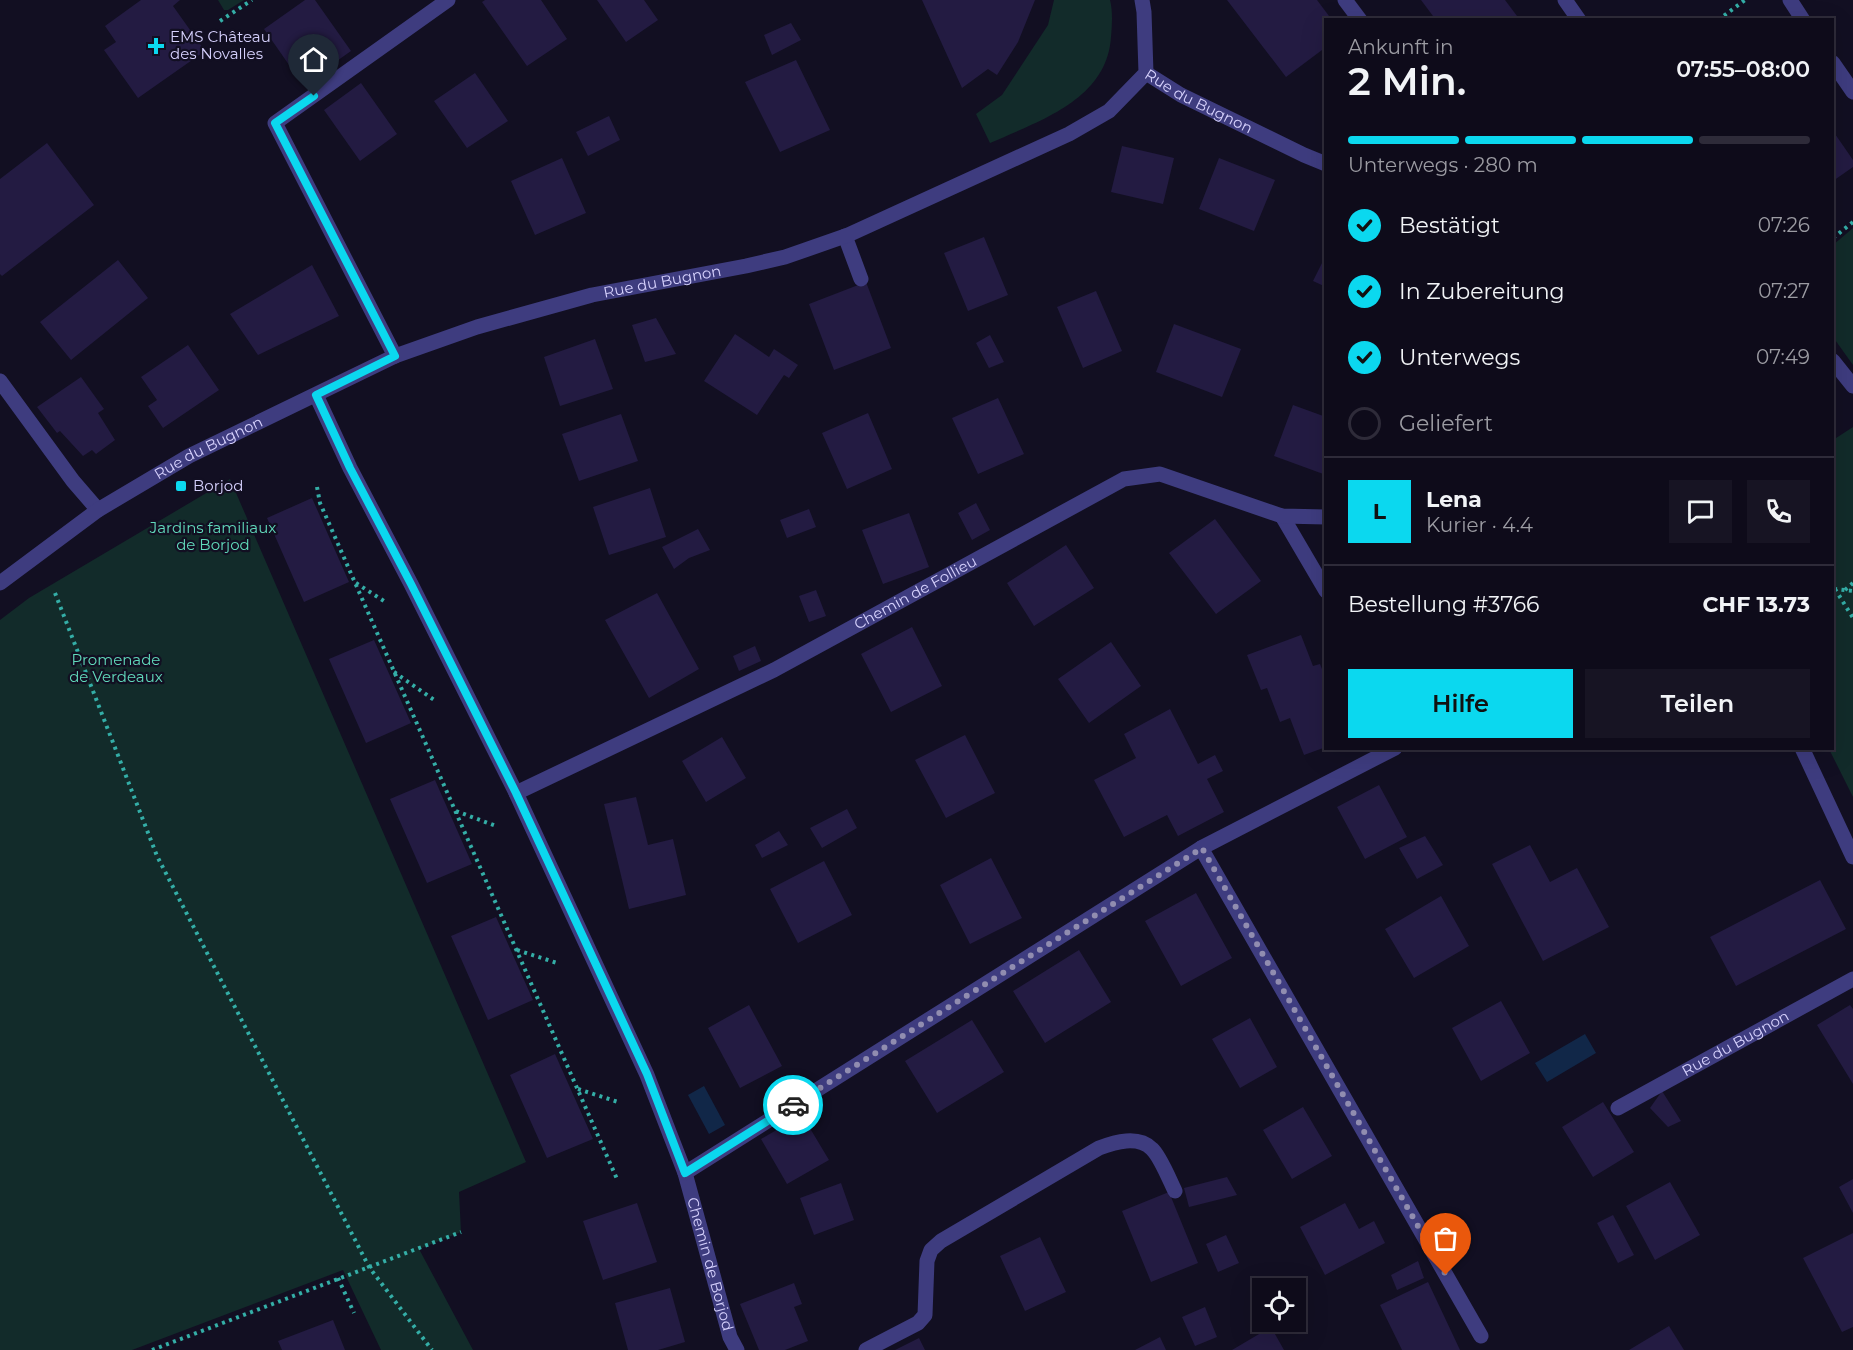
<!DOCTYPE html>
<html lang="de">
<head>
<meta charset="utf-8">
<style>
	:root { --surface:#0e0b1a; --page:#171423; --text:#f1f3f6; --muted:#9b9ba2; --line:#2e2b39; --accent:#0bd8ef }
	body { margin:0; font-family:Montserrat,sans-serif; background:var(--page); color:var(--text); height:100vh; display:flex; flex-direction:column; font-size:22px; white-space:nowrap }
	* { box-sizing:border-box; margin:0 }
	p { font-size:20px; color:var(--muted) }
	.icon { flex:none; width:33px; height:33px; fill:none; stroke:currentColor; stroke-width:2; stroke-linecap:round; stroke-linejoin:round }
	.map { position:relative; flex:1; overflow:hidden }
	.sheet { position:absolute; left:1324px; top:18px; width:510px; height:732px; display:flex; flex-direction:column; background:var(--surface); border-radius:0px; box-shadow:0 6px 24px #0002,0 0 0 2px var(--line) }
	.sheet>* { flex:none }
	.controls { position:absolute; left:1252px; top:1278px; display:grid; gap:12px }
	.controls a { display:grid; place-items:center; width:54px; height:54px; border-radius:0px; background:var(--surface); box-shadow:0 6px 24px #0002,0 0 0 2px var(--line); font-size:30px }
	.pin { position:absolute; display:grid; place-items:center; width:51px; height:51px; color:#fff; margin:-62px -26px; border-radius:50% 50% 50% 0; rotate:-45deg; box-shadow:0 0 6px #0007 }
	.pin .icon { rotate:45deg }
	.courier { position:absolute; display:grid; place-items:center; width:60px; height:60px; margin:-30px; border:4px solid #0bd8ef; border-radius:50%; background:#fff; color:#222; box-shadow:0 2px 8px #0007 }
	.summary em { font-style:normal; font-weight:600 }
	.summary div { display:flex; flex-direction:column-reverse }
	.summary { display:flex; align-items:center; justify-content:space-between; height:102px; padding:0 24px }
	h1 { font-size:39px; font-weight:600; line-height:45px }
	.bar { display:grid; grid-template-columns:repeat(4,1fr); gap:9px 6px; align-content:center; height:72px; padding:0 24px }
	.bar i { height:8px; border-radius:4px; background:var(--line) }
	.bar .active { background:var(--accent) }
	.bar p { grid-column:span 4 }
	.line { display:flex; align-items:center; gap:15px; padding:0 24px; border-top:2px solid var(--line) }
	.line div { flex:1 }
	.round { display:grid; place-items:center; flex:none; width:63px; height:63px; border-radius:0px; background:var(--page) }
	ol { padding:0 24px; list-style:none }
	li { display:flex; align-items:center; gap:18px; height:66px }
	li p { margin-inline-start:auto }
	li .icon { padding:6px; border-radius:50%; background:var(--accent); color:#111; stroke-width:4 }
	li:last-child { color:var(--muted) }
	li i { width:33px; height:33px; border:3px solid var(--line); border-radius:50% }
	.primary-button { display:flex; gap:12px; margin-top:auto; padding:12px 24px }
	.primary-button a { flex:1; height:69px; border-radius:0px; background:var(--accent); color:#111; font-size:24px; font-weight:600; line-height:69px; text-align:center }
	.primary-button a+a { background:var(--page); color:var(--text) }
	.map>svg:first-child { display:block }
	.green { fill:#122b2a }
	.water { fill:#112748 }
	.building { fill:#231b42 }
	.lines { fill:none; stroke-linecap:round; stroke-linejoin:round }
	.path { stroke:#34aea7; stroke-width:4; stroke-dasharray:3 4.5; stroke-linecap:butt }
	.service { stroke:#3e3c7f; stroke-width:15 }
	.minor { stroke:#3e3c7f; stroke-width:15 }
	.tertiary { stroke:#3e3c7f; stroke-width:15 }
	.done { stroke:#918db0; stroke-width:6; stroke-dasharray:0 10.8 }
	.route { stroke:#0bd8ef; stroke-width:8 }
	.poi-dot { fill:#0bd8ef; stroke:#120f22; stroke-width:2 }
	.labels { text-anchor:middle; stroke-width:4.5; stroke-linejoin:round; paint-order:stroke }
	.poi-label { font-size:15px; fill:#d6d1fd; stroke:#120f22; text-anchor:start }
	.street-label { font-size:15px; fill:#d6d1fd; stroke:#120f22 }
	.park-label { font-size:15px; fill:#61dabb; stroke:#120f22 }
</style>
</head>
<body>
<div class="map">
<svg width="1853" height="1350" viewBox="0 0 1853 1350">
	<rect width="100%" height="100%" fill="#120f22"/>
	<path class="green" d="M218,0H244L228,10H224Z
		M1054,0H1110C1113,12 1112,25 1111,37C1107,100 1039,121 990,143L976,114L1002,95L1048,25Z
		M1853,228V365L1833,337V245Z
		M1853,427V797L1829,749L1833,748V440Z
		M230,479L526,1162L459,1192L461,1232L419,1249L473,1350H381L343,1270L132,1350H0V620L29,598Z"/>
	<path class="water" d="M1585,1034L1596,1053L1547,1082L1535,1063Z
		M704,1086L725,1125L709,1134L688,1095Z"/>
	<path class="building" d="M141,0H180L173,6L205,51L138,98L104,50L116,42L105,26Z
		M305,0H315L351,51L303,85L264,29Z
		M485,0H541L567,39L527,66L482,2Z
		M597,0H644L658,20L626,42Z
		M922,0H1035L1018,42L997,75L988,69L962,88Z
		M1227,0H1317L1332,20H1326V47L1286,77Z
		M1421,0H1505L1520,20H1436Z
		M791,23L801,40L772,55L764,35Z
		M796,60L830,130L780,152L745,82Z
		M475,73L508,121L467,148L434,101Z
		M361,83L397,134L360,161L324,110Z
		M609,116L620,140L588,156L576,132Z
		M1833,131L1853,160V167L1833,181Z
		M47,143L94,205L2,276L0,274V179Z
		M1122,146L1174,158L1163,204L1111,192Z
		M562,158L586,213L535,235L511,181Z
		M1219,158L1275,180L1254,231L1199,209Z
		M984,237L1008,295L968,311L944,253Z
		M1326,255V287L1313,281Z
		M118,260L148,298L71,360L40,322Z
		M312,265L339,316L258,355L230,314Z
		M866,282L891,348L834,370L809,304Z
		M1096,291L1122,351L1083,368L1057,307Z
		M656,318L676,354L645,362L632,325Z
		M1174,324L1241,349L1222,397L1156,372Z
		M735,334L769,357L774,349L798,365L789,378L784,375L757,415L704,381Z
		M990,335L1004,362L989,368L976,343Z
		M595,339L613,389L560,406L544,357Z
		M188,345L219,390L163,428L148,406L157,400L141,377Z
		M81,377L104,409L98,413L115,440L96,454L92,450L83,456L60,431L57,433L37,407Z
		M998,398L1024,454L978,474L952,418Z
		M1293,405L1326,417V475L1274,456Z
		M868,413L892,469L847,489L822,433Z
		M621,414L638,461L579,481L562,434Z
		M650,488L666,537L609,555L593,507Z
		M312,498L349,582L304,602L267,518Z
		M976,503L990,530L972,540L958,513Z
		M809,509L816,527L787,538L780,520Z
		M909,513L929,567L883,584L862,530Z
		M1215,519L1261,581L1216,614L1169,553Z
		M698,529L710,550L689,558L674,569L662,547Z
		M1066,545L1094,588L1034,626L1007,583Z
		M816,590L826,616L809,622L799,596Z
		M657,593L699,669L649,698L605,620Z
		M912,627L942,686L891,712L861,654Z
		M1301,635L1313,666L1320,664L1326,679V747L1304,755L1290,718L1280,722L1267,688L1261,690L1247,655Z
		M374,640L411,723L366,743L329,659Z
		M1111,642L1141,686L1089,723L1058,679Z
		M755,646L761,661L739,671L733,656Z
		M1170,709L1198,764L1215,755L1223,771L1207,779L1224,812L1178,836L1167,815L1124,837L1094,780L1136,758L1124,734Z
		M965,735L995,793L946,818L915,760Z
		M722,737L746,778L706,802L682,761Z
		M435,780L472,864L427,883L390,799Z
		M1379,785L1407,837L1365,859L1337,807Z
		M636,797L648,845L673,839L686,895L629,909L604,804Z
		M847,809L857,828L822,848L810,828Z
		M779,831L788,845L762,858L755,845Z
		M1425,836L1443,865L1417,879L1399,848Z
		M1530,845L1550,882L1577,868L1609,927L1543,961L1492,864Z
		M991,858L1022,918L970,944L940,885Z
		M824,861L852,915L798,943L770,889Z
		M1820,880L1846,929L1736,986L1710,937Z
		M1196,893L1232,958L1181,986L1145,921Z
		M1441,896L1469,946L1414,978L1385,929Z
		M496,917L533,1000L488,1020L451,936Z
		M1079,950L1111,1002L1045,1043L1013,991Z
		M1501,1001L1530,1053L1481,1081L1452,1028Z
		M749,1005L782,1066L740,1088L708,1028Z
		M1850,1005L1853,1009V1084L1817,1025Z
		M1250,1018L1277,1067L1240,1088L1212,1039Z
		M972,1020L1004,1072L937,1113L905,1061Z
		M555,1054L593,1139L547,1158L510,1075Z
		M1662,1091L1681,1121L1668,1127L1650,1108Z
		M1603,1102L1634,1152L1593,1177L1562,1127Z
		M1303,1107L1332,1156L1292,1179L1263,1130Z
		M802,1115L829,1160L787,1184L761,1139Z
		M1227,1177L1237,1195L1189,1207L1184,1188Z
		M1853,1179V1213L1839,1187Z
		M1670,1182L1700,1235L1655,1260L1626,1206Z
		M841,1183L854,1220L814,1235L800,1198Z
		M1169,1192L1198,1263L1151,1282L1122,1211Z
		M637,1203L657,1262L603,1280L583,1221Z
		M1345,1203L1359,1229L1374,1221L1385,1243L1325,1275L1300,1227Z
		M1613,1215L1634,1255L1618,1263L1597,1223Z
		M1853,1233V1327L1842,1332L1803,1258Z
		M1226,1235L1239,1263L1218,1272L1206,1244Z
		M1040,1237L1066,1292L1025,1311L1000,1256Z
		M1418,1261L1424,1278L1397,1290L1391,1275Z
		M1428,1282L1460,1350H1402L1380,1305Z
		M794,1283L802,1304L794,1307L808,1341L785,1350H759L740,1304Z
		M670,1288L685,1342L658,1350H628L615,1303Z
		M1205,1307L1217,1337L1195,1346L1182,1317Z
		M333,1320L345,1350H282L278,1341Z
		M1669,1326L1684,1350H1629Z
		M1271,1327L1284,1350H1232Z
		M1160,1337L1166,1350H1135Z
		M919,1338L925,1350H895Z"/>
	<g class="lines">
		<path class="path" d="M1718,20L1745,0
			M220,21L252,0
			M1833,238L1853,222
			M317,487L320,503L617,1179
			M356,583L387,603
			M1834,589L1853,591
			M1835,589L1853,618
			M1845,590L1853,583
			M55,593L157,856L369,1267L432,1350
			M394,672L437,702
			M456,811L496,826
			M517,950L557,963
			M578,1089L618,1102
			M338,1278L354,1313
			M152,1350L461,1232"/>
		<path class="service" d="M1565,0L1579,20
			M1790,0L1803,20
			M1833,63L1853,92
			M845,236L861,279
			M1833,361L1853,386
			M1282,516L1326,591"/>
		<g class="minor">
			<path d="M1345,0L1360,20"/>
			<path id="s1" d="M1146,73L1181,95L1304,155L1326,164"/>
			<path d="M395,356L275,123L448,0"/>
			<path d="M0,381L73,481L98,510"/>
			<path id="s2" d="M316,395L350,468L411,584L516,793L647,1075L685,1173L730,1337L737,1350"/>
			<path d="M1802,748L1853,857"/>
			<path id="s3" d="M516,793L774,670L1124,479L1160,474L1282,516L1326,517"/>
			<path d="M1201,848L1481,1336"/>
			<path id="s4" d="M1618,1108L1853,979"/>
			<path d="M685,1173L1201,848L1395,748"/>
			<path d="M866,1350L918,1323L925,1315L927,1261L931,1250L941,1241L1099,1148C1115,1142 1138,1135 1152,1149C1160,1156 1170,1181 1175,1191"/>
		</g>
		<path class="tertiary" id="s5" d="M0,583L98,510L189,456L395,356L477,327L592,295L746,266L785,257L848,235L1069,134L1109,111L1146,73L1144,12L1142,0"/>
	</g>
	<g class="lines">
		<path class="done" d="M793,1105L1202,848L1446,1275"/>
		<path class="route" d="M314,96L275,123L395,356L316,395L350,468L411,584L516,793L647,1074L685,1173L793,1105"/>
	</g>
	<g class="poi-dot">
		<path d="M153 37h6v6h6v6h-6v6h-6v-6h-6v-6h6z"/>
		<rect x="175" y="480" width="12" height="12" rx="3"/>
	</g>
	<g class="labels">
		<g class="poi-label">
			<text x="170" y="42">EMS Château<tspan x="170" dy="17">des Novalles</tspan></text>
			<text x="193" y="491">Borjod</text>
		</g>
		<g class="street-label">
			<text dy="5" stroke="none"><textPath href="#s1" startOffset="60">Rue du Bugnon</textPath></text>
			<text dy="5" stroke="none"><textPath href="#s5" startOffset="735">Rue du Bugnon</textPath></text>
			<text dy="5" stroke="none"><textPath href="#s5" startOffset="249">Rue du Bugnon</textPath></text>
			<text dy="5" stroke="none"><textPath href="#s3" startOffset="447">Chemin de Follieu</textPath></text>
			<text dy="5" stroke="none"><textPath href="#s4" startOffset="134">Rue du Bugnon</textPath></text>
			<text dy="5" stroke="none"><textPath href="#s2" startOffset="956">Chemin de Borjod</textPath></text>
		</g>
		<g class="park-label">
			<text x="213" y="533">Jardins familiaux<tspan x="213" dy="17">de Borjod</tspan></text>
			<text x="116" y="665">Promenade<tspan x="116" dy="17">de Verdeaux</tspan></text>
		</g>
	</g>
</svg>
<div class="controls">
<a><svg class="icon" aria-label="locate" viewBox="0 0 24 24"><circle cx="12" cy="12" r="6"/><path d="M12 2v4M12 18v4M2 12h4M18 12h4"/></svg></a>
</div>
<div class="pin" style="left:1446px;top:1275px;background:#ea580c"><svg class="icon" aria-label="bag" viewBox="0 0 24 24"><path d="M5 8h14l-1 12H6zM9 8a3 3 0 0 1 6 0"/></svg></div>
<div class="pin" style="left:314px;top:96px;background:#1f2937"><svg class="icon" aria-label="home" viewBox="0 0 24 24"><path d="M3 11l9-7 9 7M6 9v11h12V9"/></svg></div>
<div class="courier" style="left:793px;top:1105px"><svg class="icon" aria-label="car" viewBox="0 0 24 24"><path d="M5 17H2v-5l4-1 3-4h7l3 4 3 1v5h-3M9 17h6M6 11h13"/><circle cx="7" cy="17" r="2"/><circle cx="17" cy="17" r="2"/></svg></div>
<section class="sheet">
<div class="summary"><div><h1>2 Min.</h1><p>Ankunft in</p></div><em>07:55–08:00</em></div>
<div class="bar"><i class="active"></i><i class="active"></i><i class="active"></i><i></i><p>Unterwegs · 280 m</p></div>
<ol>
<li><svg class="icon" aria-label="check" viewBox="0 0 24 24"><path d="M5 12l5 5 9-10"/></svg>Bestätigt<p>07:26</p></li>
<li><svg class="icon" aria-label="check" viewBox="0 0 24 24"><path d="M5 12l5 5 9-10"/></svg>In Zubereitung<p>07:27</p></li>
<li><svg class="icon" aria-label="check" viewBox="0 0 24 24"><path d="M5 12l5 5 9-10"/></svg>Unterwegs<p>07:49</p></li>
<li><i></i>Geliefert</li>
</ol>
<div class="line" style="height:108px"><b class="round" style="background:var(--accent);color:#111">L</b><div><b>Lena</b><p>Kurier · 4.4</p></div><a class="round"><svg class="icon" aria-label="chat" viewBox="0 0 24 24"><path d="M4 5h16v11H9l-5 4z"/></svg></a><a class="round"><svg class="icon" aria-label="phone" viewBox="0 0 24 24"><path d="M5 4h4l2 5-3 2q2 4 5 5l2-3 5 2v4C11 20 4 13 5 4z"/></svg></a></div>
<div class="line" style="height:78px"><div>Bestellung #3766</div><b>CHF 13.73</b></div>
<div class="primary-button"><a>Hilfe</a><a>Teilen</a></div>
</section>
</div>
</body>
</html>
